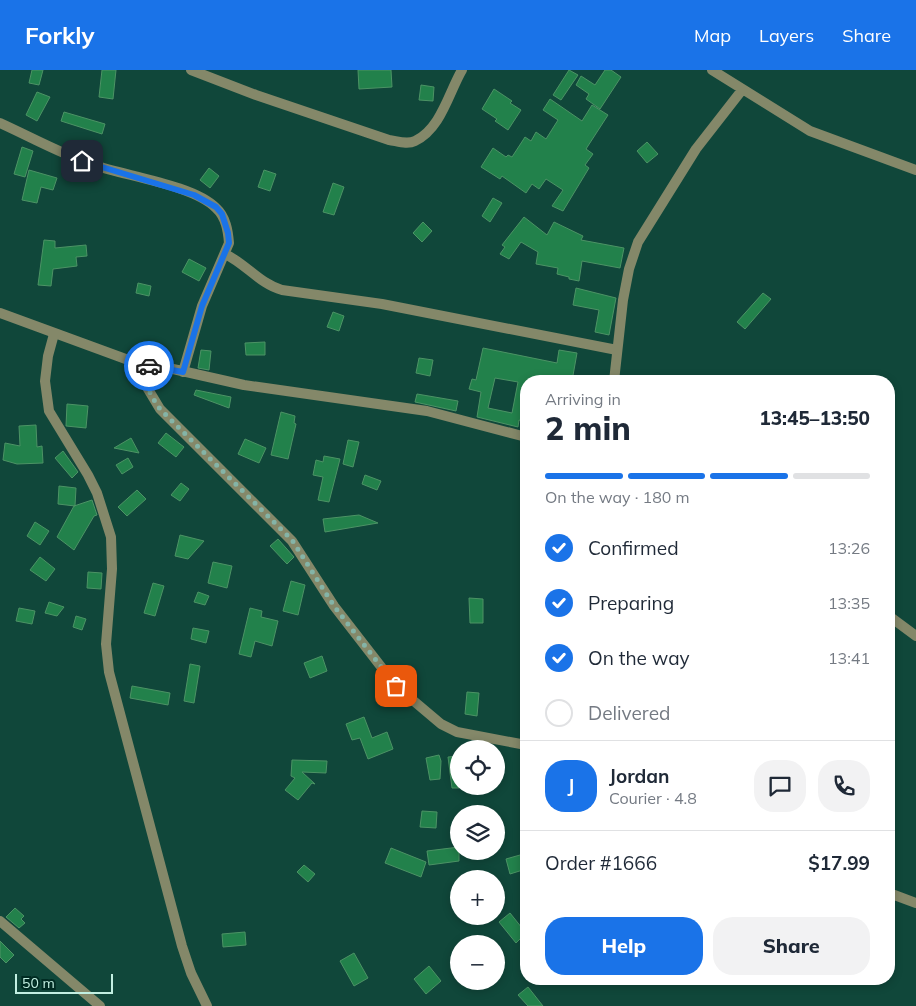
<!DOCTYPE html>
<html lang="en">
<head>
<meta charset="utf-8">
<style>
	:root { --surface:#fff; --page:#f2f2f3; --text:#1f2937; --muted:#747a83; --line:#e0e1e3; --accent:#1a73e8 }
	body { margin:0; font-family:Mulish,sans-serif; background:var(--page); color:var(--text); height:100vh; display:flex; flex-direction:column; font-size:19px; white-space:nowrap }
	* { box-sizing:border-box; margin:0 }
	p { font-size:16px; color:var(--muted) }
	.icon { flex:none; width:28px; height:28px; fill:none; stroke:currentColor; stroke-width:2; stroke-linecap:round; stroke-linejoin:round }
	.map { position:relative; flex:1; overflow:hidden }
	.drawer { position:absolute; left:520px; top:305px; width:375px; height:610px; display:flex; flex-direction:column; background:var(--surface); border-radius:20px; box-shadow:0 2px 8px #0003 }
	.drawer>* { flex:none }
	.buttons { position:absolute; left:450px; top:670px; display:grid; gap:10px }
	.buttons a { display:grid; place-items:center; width:55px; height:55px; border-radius:50%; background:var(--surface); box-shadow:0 2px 8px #0003; font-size:25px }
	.scale { position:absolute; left:15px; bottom:12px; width:98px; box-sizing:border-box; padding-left:5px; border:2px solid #c2efe1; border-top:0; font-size:14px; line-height:18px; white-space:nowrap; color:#c2efe1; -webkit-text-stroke:4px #002b22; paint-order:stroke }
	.pin { position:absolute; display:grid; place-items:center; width:42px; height:42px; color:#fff; margin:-21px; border-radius:10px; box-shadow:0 2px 8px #0006 }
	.courier { position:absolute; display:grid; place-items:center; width:50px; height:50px; margin:-25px; border:4px solid #1a73e8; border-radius:50%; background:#fff; color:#222; box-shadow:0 1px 6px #0007 }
	.overview em { font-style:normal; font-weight:800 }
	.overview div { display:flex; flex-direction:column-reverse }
	.overview { display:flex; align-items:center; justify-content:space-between; height:85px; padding:0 25px }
	h1 { font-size:32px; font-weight:800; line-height:38px }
	.bar { display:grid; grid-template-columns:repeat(4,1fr); gap:8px 5px; align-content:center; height:60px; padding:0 25px }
	.bar i { height:6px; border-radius:4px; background:var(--line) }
	.bar .active { background:var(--accent) }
	.bar p { grid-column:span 4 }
	.line { display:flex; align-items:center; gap:12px; padding:0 25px; border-top:1px solid var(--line) }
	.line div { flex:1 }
	.round { display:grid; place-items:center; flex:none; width:52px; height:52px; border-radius:20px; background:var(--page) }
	ol { padding:0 25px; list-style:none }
	li { display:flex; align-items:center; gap:15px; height:55px }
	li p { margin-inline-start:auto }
	li .icon { padding:5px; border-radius:50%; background:var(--accent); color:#fff; stroke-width:4 }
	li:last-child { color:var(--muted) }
	li i { width:28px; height:28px; border:2px solid var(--line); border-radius:50% }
	.cta { display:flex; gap:10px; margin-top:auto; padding:10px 25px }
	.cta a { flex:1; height:58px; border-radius:20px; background:var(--accent); color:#fff; font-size:20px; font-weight:800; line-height:58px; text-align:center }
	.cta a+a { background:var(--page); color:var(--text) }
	header { display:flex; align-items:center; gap:30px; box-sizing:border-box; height:70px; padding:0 25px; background:var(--accent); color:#fff }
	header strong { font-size:24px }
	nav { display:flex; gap:28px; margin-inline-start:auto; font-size:18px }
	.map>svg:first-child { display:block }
	.building { fill:#22814b; stroke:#4c9365; fill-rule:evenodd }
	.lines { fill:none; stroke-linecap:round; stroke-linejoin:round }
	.minor { stroke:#848869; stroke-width:10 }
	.done { stroke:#84b4a7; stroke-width:5; stroke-dasharray:0 9 }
	.route { stroke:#1a73e8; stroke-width:6 }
</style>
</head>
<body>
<header>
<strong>Forkly</strong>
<nav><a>Map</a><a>Layers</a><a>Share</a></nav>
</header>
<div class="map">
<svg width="916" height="936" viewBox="0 0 916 936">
	<rect width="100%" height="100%" fill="#10473a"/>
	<path class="building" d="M32,0H43L39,15L29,13Z
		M102,0H116L113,29L99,27Z
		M358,0H391L392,17L359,19Z
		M569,0L578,5L561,30L553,25Z
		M605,0H611L621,7L600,39L586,29L589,24L576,15L581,6L595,15Z
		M421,15L434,17L433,31L419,30Z
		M494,19L512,31L510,33L521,40L508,60L495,51L497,49L482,39Z
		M37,22L50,27L37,51L26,45Z
		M550,29L582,51L592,35L608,45L586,79L593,84L585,95L589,98L563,141L552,136L563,120L546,109L539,119L532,114L526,123L502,106L500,109L481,97L493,78L506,87L508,85L512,87L525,67L531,71L536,62L546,69L558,50L543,40Z
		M64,42L105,54L102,64L61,51Z
		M647,72L658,84L647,93L637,81Z
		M22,77L33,81L25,107L14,104Z
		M209,98L219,106L210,118L200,110Z
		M29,100L57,108L53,120L41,117L37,133L22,130Z
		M264,100L276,104L270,121L258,117Z
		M333,113L344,117L334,145L323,142Z
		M493,128L502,133L490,152L482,146Z
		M524,147L547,165L554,152L583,166L581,170L624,178L620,198L582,191L579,211L569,209V207L557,204L558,198L536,194L538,182L521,172L509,189L500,184L505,177L502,175Z
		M423,152L432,161L422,172L413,163Z
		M44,170L55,171V178L86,175L87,186L76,187L77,196L53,199L51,216L38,215Z
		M189,189L206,198L199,211L182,202Z
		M138,213L151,216L149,226L136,223Z
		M576,218L616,228L609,265L595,262L599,240L573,235Z
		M763,223L771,229L745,259L737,252Z
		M333,242L344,246L339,261L327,257Z
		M265,272V285H246L245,273Z
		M483,278L557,293L559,280L577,283L572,311H526V334L523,351L519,350L518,357L477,347L481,322L469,319L472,309L476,310ZM495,308L518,312L512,343L488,338Z
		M201,280L211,281L209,300L198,298Z
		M419,288L433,290L430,306L416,303Z
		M196,320L231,327L229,338L194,325Z
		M417,324L458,331L456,341L415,332Z
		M67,334L88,336L86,358L66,356Z
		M281,342L295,346L294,353L296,354L288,389L271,385Z
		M36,355L37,377L42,376L43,393L17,394L3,390L5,373L20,376L19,356Z
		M166,363L184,377L176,387L158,373Z
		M131,368L139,383L114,378Z
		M245,369L266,378L259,393L238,384Z
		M348,370L359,372L353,397L343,394Z
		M63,381L78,402L72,408L55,388Z
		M324,386L340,389L329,432L318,430L323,407L313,405L316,390L323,392Z
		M128,388L133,397L122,404L116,395Z
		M365,405L381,411L377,420L362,414Z
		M181,413L189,419L180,431L171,425Z
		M59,416L76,418L75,436L58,434Z
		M137,420L146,429L127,446L118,437Z
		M92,430L97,445L94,446L74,480L57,467L74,436Z
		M359,445L378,453L325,462L323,449Z
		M35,452L49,461L40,475L27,466Z
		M180,465L204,471L188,489L175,486Z
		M278,469L294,487L287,494L270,476Z
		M40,487L55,499L46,511L30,500Z
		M213,492L232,496L227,518L208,513Z
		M88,502L102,503L101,519L87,518Z
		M291,511L305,515L298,545L283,541Z
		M153,513L164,516L155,546L144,543Z
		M198,522L209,526L205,535L194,532Z
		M469,528L483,529V553H470Z
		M49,532L64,537L57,546L45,543Z
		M19,538L35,541L32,554L16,551Z
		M250,538L262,541L261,547L278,551L272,576L255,571L251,587L239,584Z
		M76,546L86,549L82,560L73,557Z
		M193,558L209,561L206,573L191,569Z
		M322,586L327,601L310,608L304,593Z
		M190,594L200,596L194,633L184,631Z
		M132,616L170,623L168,635L130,628Z
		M467,622L479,623L477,646L465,644Z
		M364,647L372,668L387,662L393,679L368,689L360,668L352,670L346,654Z
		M439,685L441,691L440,709L430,710L426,688Z
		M459,686V718H452L448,687Z
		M292,690L327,691L326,703L302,702L315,714L312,713L298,730L285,720L295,708L291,706Z
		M422,741L437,742L436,758L420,757Z
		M459,777V791L429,795L427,781Z
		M391,778L426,792L421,807L385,793Z
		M520,785H526V799L510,804L506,789Z
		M304,795L315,804L308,812L297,802Z
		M15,838L24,846L21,849L25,853L19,858L6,847Z
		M510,843L526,863L516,873L499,852Z
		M245,862L246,875L223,877L222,864Z
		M0,871L14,885L6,893L0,887Z
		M354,883L368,908L354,916L340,891Z
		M429,896L441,911L426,924L414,909Z
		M528,917L543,936H528L518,925Z"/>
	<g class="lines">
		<path class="minor" d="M191,0L256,25L389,70C397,71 407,75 415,71C441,59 449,22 462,0
			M712,0L810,61L916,100
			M0,53C31,67 61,84 94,95C125,106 194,115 216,138C226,147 228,161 229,173L202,236L183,302
			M225,184C246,194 260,214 282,220L382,234L617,280
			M0,243L142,295L173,299L244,315L427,341L526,367
			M54,264L48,286L45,311L49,341L88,405L97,423L111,467L112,499L106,574L109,602L182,876L191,903L207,936
			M142,295L148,319L160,339L292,471L334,536L396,616L441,654L457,662L526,675
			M614,311L623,230L629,199L638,172L696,79L742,20
			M889,546L916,566
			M889,823L916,833
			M0,851L100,936"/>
	</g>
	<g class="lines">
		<path class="done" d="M149,296L142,295C144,312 150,325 160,339L292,470L334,536L396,616"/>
		<path class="route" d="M82,91L194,125L216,137L222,144L228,163L229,173L202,236L183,302L149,296"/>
	</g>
</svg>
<div class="buttons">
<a><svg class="icon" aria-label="locate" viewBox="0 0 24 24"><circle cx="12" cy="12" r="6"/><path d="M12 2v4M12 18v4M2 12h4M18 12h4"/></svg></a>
<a><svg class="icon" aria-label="layers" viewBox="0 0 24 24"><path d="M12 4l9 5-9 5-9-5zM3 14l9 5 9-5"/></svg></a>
<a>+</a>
<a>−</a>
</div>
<div class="scale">50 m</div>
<div class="pin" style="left:396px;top:616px;background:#ea580c"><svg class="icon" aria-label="bag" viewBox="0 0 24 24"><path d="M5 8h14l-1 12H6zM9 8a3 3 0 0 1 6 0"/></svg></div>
<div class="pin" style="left:82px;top:91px;background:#1f2937"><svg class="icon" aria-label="home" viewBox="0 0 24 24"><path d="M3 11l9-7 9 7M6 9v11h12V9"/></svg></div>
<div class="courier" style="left:149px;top:296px"><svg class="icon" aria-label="car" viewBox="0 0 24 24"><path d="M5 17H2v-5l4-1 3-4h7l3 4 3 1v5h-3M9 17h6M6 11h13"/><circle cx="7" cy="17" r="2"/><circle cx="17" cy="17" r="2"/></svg></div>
<section class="drawer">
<div class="overview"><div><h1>2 min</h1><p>Arriving in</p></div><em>13:45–13:50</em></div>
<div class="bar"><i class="active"></i><i class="active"></i><i class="active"></i><i></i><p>On the way · 180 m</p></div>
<ol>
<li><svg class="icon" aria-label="check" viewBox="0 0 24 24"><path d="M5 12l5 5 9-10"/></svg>Confirmed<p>13:26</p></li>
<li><svg class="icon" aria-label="check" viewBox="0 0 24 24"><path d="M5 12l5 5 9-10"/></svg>Preparing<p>13:35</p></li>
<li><svg class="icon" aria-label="check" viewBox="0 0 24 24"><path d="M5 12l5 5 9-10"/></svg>On the way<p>13:41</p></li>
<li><i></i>Delivered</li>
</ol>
<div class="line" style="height:90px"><b class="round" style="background:var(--accent);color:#fff">J</b><div><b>Jordan</b><p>Courier · 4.8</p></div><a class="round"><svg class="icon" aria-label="chat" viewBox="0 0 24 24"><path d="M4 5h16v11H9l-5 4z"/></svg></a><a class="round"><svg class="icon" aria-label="phone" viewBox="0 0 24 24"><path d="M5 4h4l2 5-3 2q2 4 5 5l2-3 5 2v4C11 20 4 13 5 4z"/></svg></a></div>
<div class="line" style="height:65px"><div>Order #1666</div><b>$17.99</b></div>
<div class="cta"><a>Help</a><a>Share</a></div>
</section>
</div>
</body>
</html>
